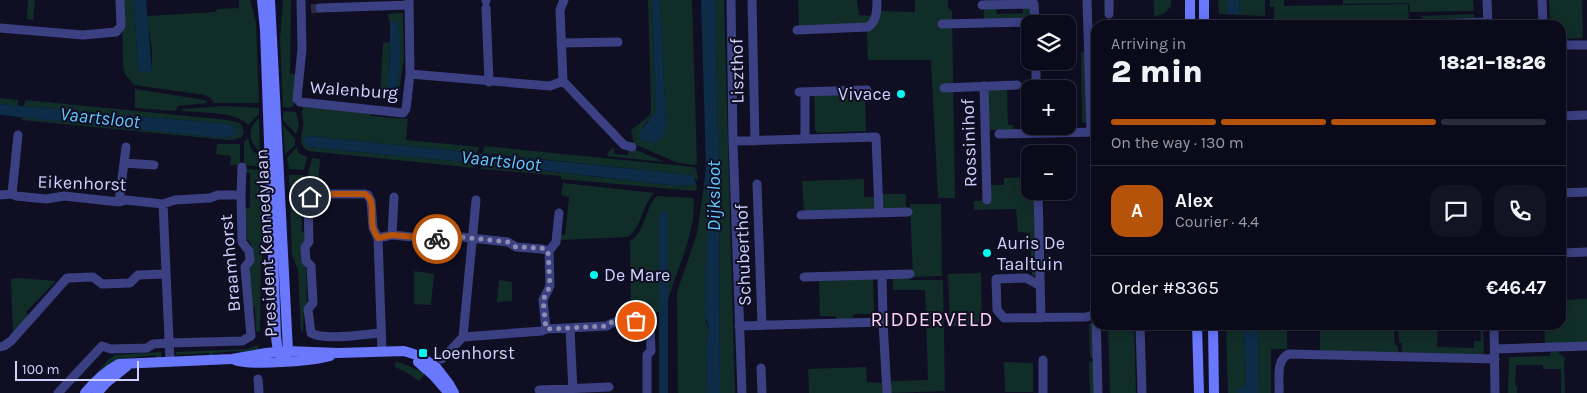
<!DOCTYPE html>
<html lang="en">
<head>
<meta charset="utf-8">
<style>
	:root { --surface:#0b0a1a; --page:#141323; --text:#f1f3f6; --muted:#9a9aa2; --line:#2b2b39; --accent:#b45309 }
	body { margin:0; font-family:Karla,sans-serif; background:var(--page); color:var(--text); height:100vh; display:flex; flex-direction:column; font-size:19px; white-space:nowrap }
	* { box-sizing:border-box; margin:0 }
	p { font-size:16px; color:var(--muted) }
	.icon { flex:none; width:28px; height:28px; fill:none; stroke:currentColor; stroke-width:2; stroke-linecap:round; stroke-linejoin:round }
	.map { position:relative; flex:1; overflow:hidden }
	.drawer { position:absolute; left:1091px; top:20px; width:475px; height:310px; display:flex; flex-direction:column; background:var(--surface); border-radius:15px; box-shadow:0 2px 12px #0003,0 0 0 1px var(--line) }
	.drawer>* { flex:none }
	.fabs { position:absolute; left:1021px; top:15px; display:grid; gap:10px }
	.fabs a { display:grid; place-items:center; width:55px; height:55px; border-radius:10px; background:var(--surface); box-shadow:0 2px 12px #0003,0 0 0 1px var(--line); font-size:25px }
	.scale { position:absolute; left:15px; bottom:12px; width:124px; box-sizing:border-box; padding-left:5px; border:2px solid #d0d1fe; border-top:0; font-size:14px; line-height:18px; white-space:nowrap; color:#d0d1fe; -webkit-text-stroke:4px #0f0e23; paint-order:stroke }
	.pin { position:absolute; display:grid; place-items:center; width:42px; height:42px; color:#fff; margin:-21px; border:2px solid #fff; border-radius:50%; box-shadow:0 1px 5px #0007 }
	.courier { position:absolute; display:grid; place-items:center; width:50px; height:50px; margin:-25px; border:4px solid #b45309; border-radius:50%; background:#fff; color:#222; box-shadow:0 1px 6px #0007 }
	.overview em { font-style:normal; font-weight:800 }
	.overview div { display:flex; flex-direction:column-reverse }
	.overview { display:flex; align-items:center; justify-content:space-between; height:85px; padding:0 20px }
	h1 { font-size:32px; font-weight:800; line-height:38px }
	.bar { display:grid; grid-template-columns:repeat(4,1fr); gap:8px 5px; align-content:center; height:60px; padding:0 20px }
	.bar i { height:6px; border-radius:4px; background:var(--line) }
	.bar .selected { background:var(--accent) }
	.bar p { grid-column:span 4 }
	.line { display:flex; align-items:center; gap:12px; padding:0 20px; border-top:1px solid var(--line) }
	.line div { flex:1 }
	.round { display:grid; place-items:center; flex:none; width:52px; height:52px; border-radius:15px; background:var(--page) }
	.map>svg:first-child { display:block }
	.green { fill:#112d28 }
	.water { fill:#0d2c48 }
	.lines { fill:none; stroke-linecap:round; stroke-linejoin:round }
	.street-tunnel { stroke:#2c2b44; stroke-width:9; stroke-dasharray:9 4.5; stroke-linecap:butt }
	.street { stroke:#3a4081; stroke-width:9 }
	.secondary { stroke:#6978fd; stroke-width:10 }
	.done { stroke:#8c8db1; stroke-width:5; stroke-dasharray:0 9 }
	.route { stroke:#b45309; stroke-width:6 }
	.poi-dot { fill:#03f8f0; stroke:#0f0e23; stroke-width:2 }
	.labels { text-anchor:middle; stroke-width:4; stroke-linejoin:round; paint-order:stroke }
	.street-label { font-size:18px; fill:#d0d1fe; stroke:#0f0e23 }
	.poi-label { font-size:18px; fill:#d0d1fe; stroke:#0f0e23; text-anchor:start }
	.water-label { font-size:19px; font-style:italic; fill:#60c9fd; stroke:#0f0e23 }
	.quarter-label { font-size:20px; letter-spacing:1px; fill:#fed2f4; stroke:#0f0e23 }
</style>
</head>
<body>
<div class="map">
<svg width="1587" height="393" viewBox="0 0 1587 393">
	<rect width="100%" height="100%" fill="#0f0e23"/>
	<path class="green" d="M28,0H35L33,20L27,19Z
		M122,0H134L138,69L139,72H152V51L147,16L215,12L218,9L239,8V0H250L256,23L259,103H214L210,98L205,95L134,85L125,74L123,66Z
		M283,0H291L290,74H297L294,100V106L288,108L283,107L280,40Z
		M648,0H652L656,112L642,128L666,125L660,0H692L697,163L695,165L678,163L634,144L631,130L650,115L651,110Z
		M715,0H724L735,393H720L719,182Z
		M798,0H857L859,15L873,16L871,23L799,28Z
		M915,0H948V7L952,11L955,198H938L931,60H868L867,29L878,11L915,12Z
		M984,0H996L997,14L1023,13V8H1030L1031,21L984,22Z
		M1154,0H1171V6L1165,13L1154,17Z
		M1218,0H1227L1228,14H1240L1239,0H1265V16L1219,14Z
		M1270,0H1284V6L1408,4L1409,25H1274V7H1270Z
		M1343,0H1473L1474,11L1410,12L1409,3L1343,4Z
		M1549,0H1582L1583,38L1561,39V25H1550Z
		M403,13L404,60L398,96L394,99L380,97L383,43L390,42L389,74L399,55L397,21L389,22L388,14Z
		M1474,14V18L1422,19L1421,16Z
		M1081,52H1085L1087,122L1082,123Z
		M135,89L205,100L208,103L178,106L175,111L135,108Z
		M987,89H1007L1008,125H1014L1013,130H987Z
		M865,92L866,131L817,133L815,129L814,94Z
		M0,98L18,100V106L0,104Z
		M25,100L228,120L240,123C244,129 245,131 242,137L233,140H228L22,120V117L223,138L235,135L234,126L227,124L24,106Z
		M304,105L370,112L371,116L408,119L406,140L479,147L477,153L308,136L305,137L308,147L476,163L475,168L308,151C297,144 302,136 303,125C304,117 300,113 304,105Z
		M224,106L259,108V114L248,125C237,111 199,113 182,111L183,109Z
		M283,111L296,112L299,125L296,134L283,120Z
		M259,118L260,152C248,141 247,129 259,118Z
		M283,125L295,139V145L285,154Z
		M248,138L251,149L261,158L262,167L244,165V142Z
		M217,144H240V165H230L231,156L216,154Z
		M484,146L694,167L697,171L698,180L693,178L692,175L483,153Z
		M297,147L298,153L307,157L304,170L289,169L287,158Z
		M614,147V154L628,155L629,148H632L664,162L607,156L608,152Z
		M312,158L320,159L318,186H309L308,174Z
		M482,164L662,184L684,186L696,183L697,188L695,191L561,179V176L481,169Z
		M246,169L261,170L265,248L261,261L260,332L256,331L255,308L251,305L249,268L252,264L251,244L247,239L245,208H250V173H245Z
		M1096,171V228H1095L1092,176Z
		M289,175H304L305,188L301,190L302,232L306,233V243L302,246V264L306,265L307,304L304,306L303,331L301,332L298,270L292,255Z
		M1028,177L1029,199H1034L1036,276L1032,275L1030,233L1018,232L1016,209L974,210V201L989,200V185H1004V178Z
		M864,179V197H875V210H865V208L864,211L804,212L802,181Z
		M563,183L654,193C642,206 642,226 628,237L560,240V234L565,235L569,197L561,195Z
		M704,185L708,197L706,322L709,330L706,347L707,393H678L677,292L697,234Z
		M880,194H906V209L881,211Z
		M657,196L692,198L694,199C695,235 678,266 668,300V278L659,218V312L631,313L630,241C646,232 644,208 657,196Z
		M910,204H941L942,276L913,277Z
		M414,271L434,274L431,305L414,304Z
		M981,273L982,326H950L948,274Z
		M893,277H909L910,280H943L945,391L891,393V381L928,380L925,290H893Z
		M19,278L56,281L26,312L29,316L13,335L11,279Z
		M873,278L874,314H854L851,320H837L835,316H820L819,281Z
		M499,280L512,282V301L497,302Z
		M1587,299V343H1545L1544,325H1561V300Z
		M1093,323L1094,358H1090L1089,324Z
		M1108,325H1134L1136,393H1110Z
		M1226,325H1244L1246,385L1237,389V393H1228Z
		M1258,325H1287V349H1271V393H1259Z
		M1320,325H1395V327H1383V330H1394L1395,345L1398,346V353L1320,352Z
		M1425,325H1438L1437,347L1474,348V341H1481L1480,325H1483L1484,357L1402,354V343H1399L1398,331L1425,330Z
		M258,345V351L241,354L239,351L213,353V356H210L209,353L176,355V352L248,349Z
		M1557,351L1566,359L1564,361L1565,393H1561V369H1543V365H1516L1515,386H1517V393H1508L1509,357L1550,356L1551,352Z
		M161,352V358H156V355L121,359L90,381L108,360L115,355Z
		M396,361L418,370H422L426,373L419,381L408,373L395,367Z
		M1094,361L1095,393H1090L1089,362Z
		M1004,362L1033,363V392H1005Z
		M866,367L867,382L882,383L883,393H809L808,369Z"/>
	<path class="water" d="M134,0H146L152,72H139L138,69Z
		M652,0H660L666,125C664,136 663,139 653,143L641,140L639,133L656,112Z
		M701,0H715L719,182L720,393H707L706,347L709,330L705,314L708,197L704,185L706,168Z
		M1227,0H1239L1240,14H1227Z
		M393,21H397C401,43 400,66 397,89L391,94L388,92L387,89L390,63V22Z
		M0,104L227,124L234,126L237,131L235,135L223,138L0,115Z
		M308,136L692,175L696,183L684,186L662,184L476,163L308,147L304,141L305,137Z
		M663,211L667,212L668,217V393H659V218L660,213Z
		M1244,325H1258L1259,393H1237V389L1246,385Z"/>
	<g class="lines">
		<path class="street-tunnel" d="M311,9L320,8"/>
		<path class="street" d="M301,0L302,49L297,99L300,102L403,113L406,109L410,74L409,0
			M486,0V1
			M564,0L560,10L563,81L624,145L632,147
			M731,0L733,141L742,393
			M752,0L755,141
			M1087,0L1091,132
			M1109,0V14
			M1487,0L1488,25
			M1542,0L1543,25
			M982,5L1034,4L1035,24
			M320,8L409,5
			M486,8L489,82
			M942,24L1035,22
			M1398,25L1488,22
			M0,28L83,35L116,32L121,26L120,0
			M797,30L868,27C877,22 877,9 877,0
			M561,43L618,42
			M1561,45H1587
			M1036,61V89
			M410,74L550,86L563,81
			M984,86L987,200
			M944,88L1017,85
			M799,92L867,90
			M805,92V139
			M1561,116L1587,115
			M999,134L1096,132
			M733,141L876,137L879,213
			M124,163L126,147
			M757,184L762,325
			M1038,191L1041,318
			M1561,193L1587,192
			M12,194L18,135
			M0,195L12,194L16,196L46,199L64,196L119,202L126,200L163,204L175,200L210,198L218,195H241
			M119,202L124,163L154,165
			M163,204L170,362
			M801,215L908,212
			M392,235L394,197
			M378,238L392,235L443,240L452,236L508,242L516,247L542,249L549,251
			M1561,253L1587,252
			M882,275L883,322
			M804,277L910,274
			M1039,285L1026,278L996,279L997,310L1004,318L1086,317L1096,314
			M1096,314L1098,393
			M1140,325L1142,393
			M1494,325L1495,393
			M739,326L883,322L887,393
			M570,328L573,392
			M546,329L543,300L550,286L549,251L556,242L559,213
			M381,333C363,334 326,341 311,333L308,309L313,303L311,266L306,261L305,247L309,242L308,202L310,197L315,194H365L368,195L371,201L373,228L378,238L382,351
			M463,337L542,331L546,329L607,326C614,320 635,318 644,323C646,324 648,327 650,329L651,351L647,355V393
			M463,337L476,200
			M0,347L4,346L11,341L67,278L93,277L102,284L130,283L138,275L165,274
			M1495,349L1587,346
			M442,359L463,337
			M1043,360V393
			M761,368L762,393
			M258,379L259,393
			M539,390L609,387
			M58,393L102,346L111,349L147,348L153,344L169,343L242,341L251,336L245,267L250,260L249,251L242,242L241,195L242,167
			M1279,393C1280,380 1275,360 1289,354L1495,359"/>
		<path class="secondary" d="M262,0L265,30L276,337L278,352L283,361
			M270,0L288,351L286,356
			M1190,0V25
			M1204,0V25
			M1197,325L1199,393
			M1213,325L1214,393
			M235,360C251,366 313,361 330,356
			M418,362L433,375L447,391
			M85,393C95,381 106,371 119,364L232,359L266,353L288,351L338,353L404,351L420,356L436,367L449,384L454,393
			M97,393L107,382L127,366"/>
	</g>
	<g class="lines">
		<path class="done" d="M437,239L443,240L452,236L508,242L516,247L542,248L548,251L550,286L543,300L546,329L607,326L612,322L636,321"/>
		<path class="route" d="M310,197L315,194H365C376,200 370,217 373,228C374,231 376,235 378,238L392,235L437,239"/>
	</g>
	<g class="poi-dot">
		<circle cx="901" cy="94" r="5"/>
		<circle cx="987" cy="253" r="5"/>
		<circle cx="594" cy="275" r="5"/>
		<rect x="418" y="348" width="10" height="10" rx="2.5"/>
	</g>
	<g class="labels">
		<g class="street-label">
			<text transform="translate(737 71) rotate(-91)" y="6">Liszthof</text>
			<text transform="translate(354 90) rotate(4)" y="6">Walenburg</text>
			<text transform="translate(969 143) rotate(-92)" y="6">Rossinihof</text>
			<text transform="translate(82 183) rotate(2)" y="6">Eikenhorst</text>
			<text transform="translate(266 243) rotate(-93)" y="6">President Kennedylaan</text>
			<text transform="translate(743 255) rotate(-92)" y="6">Schuberthof</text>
			<text transform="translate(230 263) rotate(-95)" y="6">Braamhorst</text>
		</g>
		<g class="poi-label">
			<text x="891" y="100" text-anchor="end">Vivace</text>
			<text x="997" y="249">Auris De<tspan x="997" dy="21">Taaltuin</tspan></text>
			<text x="604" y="281">De Mare</text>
			<text x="433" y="359">Loenhorst</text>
		</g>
		<g class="water-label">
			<text transform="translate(100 117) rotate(6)" y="7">Vaartsloot</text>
			<text transform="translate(501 160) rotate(6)" y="7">Vaartsloot</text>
			<text transform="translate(713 196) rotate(-90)" y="7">Dijksloot</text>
		</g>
		<g class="quarter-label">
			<text x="932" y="326">RIDDERVELD</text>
		</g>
	</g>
</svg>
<div class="fabs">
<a><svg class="icon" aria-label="layers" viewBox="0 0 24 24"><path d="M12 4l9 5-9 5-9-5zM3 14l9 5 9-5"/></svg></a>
<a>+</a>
<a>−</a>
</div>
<div class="scale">100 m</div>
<div class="pin" style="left:636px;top:321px;background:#ea580c"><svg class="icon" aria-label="bag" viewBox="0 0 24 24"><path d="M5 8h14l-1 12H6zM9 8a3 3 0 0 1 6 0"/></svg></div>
<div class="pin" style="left:310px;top:197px;background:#1f2937"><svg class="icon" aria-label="home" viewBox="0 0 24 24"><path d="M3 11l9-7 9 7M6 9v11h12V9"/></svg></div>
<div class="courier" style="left:437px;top:239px"><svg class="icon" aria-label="bike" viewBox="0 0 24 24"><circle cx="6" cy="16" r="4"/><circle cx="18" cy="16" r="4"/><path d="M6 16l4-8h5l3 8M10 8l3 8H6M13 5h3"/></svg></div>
<section class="drawer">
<div class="overview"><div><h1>2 min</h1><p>Arriving in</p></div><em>18:21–18:26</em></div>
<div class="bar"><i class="selected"></i><i class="selected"></i><i class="selected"></i><i></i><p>On the way · 130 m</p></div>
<div class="line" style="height:90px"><b class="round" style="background:var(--accent);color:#fff">A</b><div><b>Alex</b><p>Courier · 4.4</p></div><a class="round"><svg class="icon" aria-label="chat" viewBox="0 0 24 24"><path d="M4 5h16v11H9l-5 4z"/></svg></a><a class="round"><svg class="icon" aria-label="phone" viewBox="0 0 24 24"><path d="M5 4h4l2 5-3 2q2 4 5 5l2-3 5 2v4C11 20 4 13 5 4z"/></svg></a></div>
<div class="line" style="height:65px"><div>Order #8365</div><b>€46.47</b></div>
</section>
</div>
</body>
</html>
